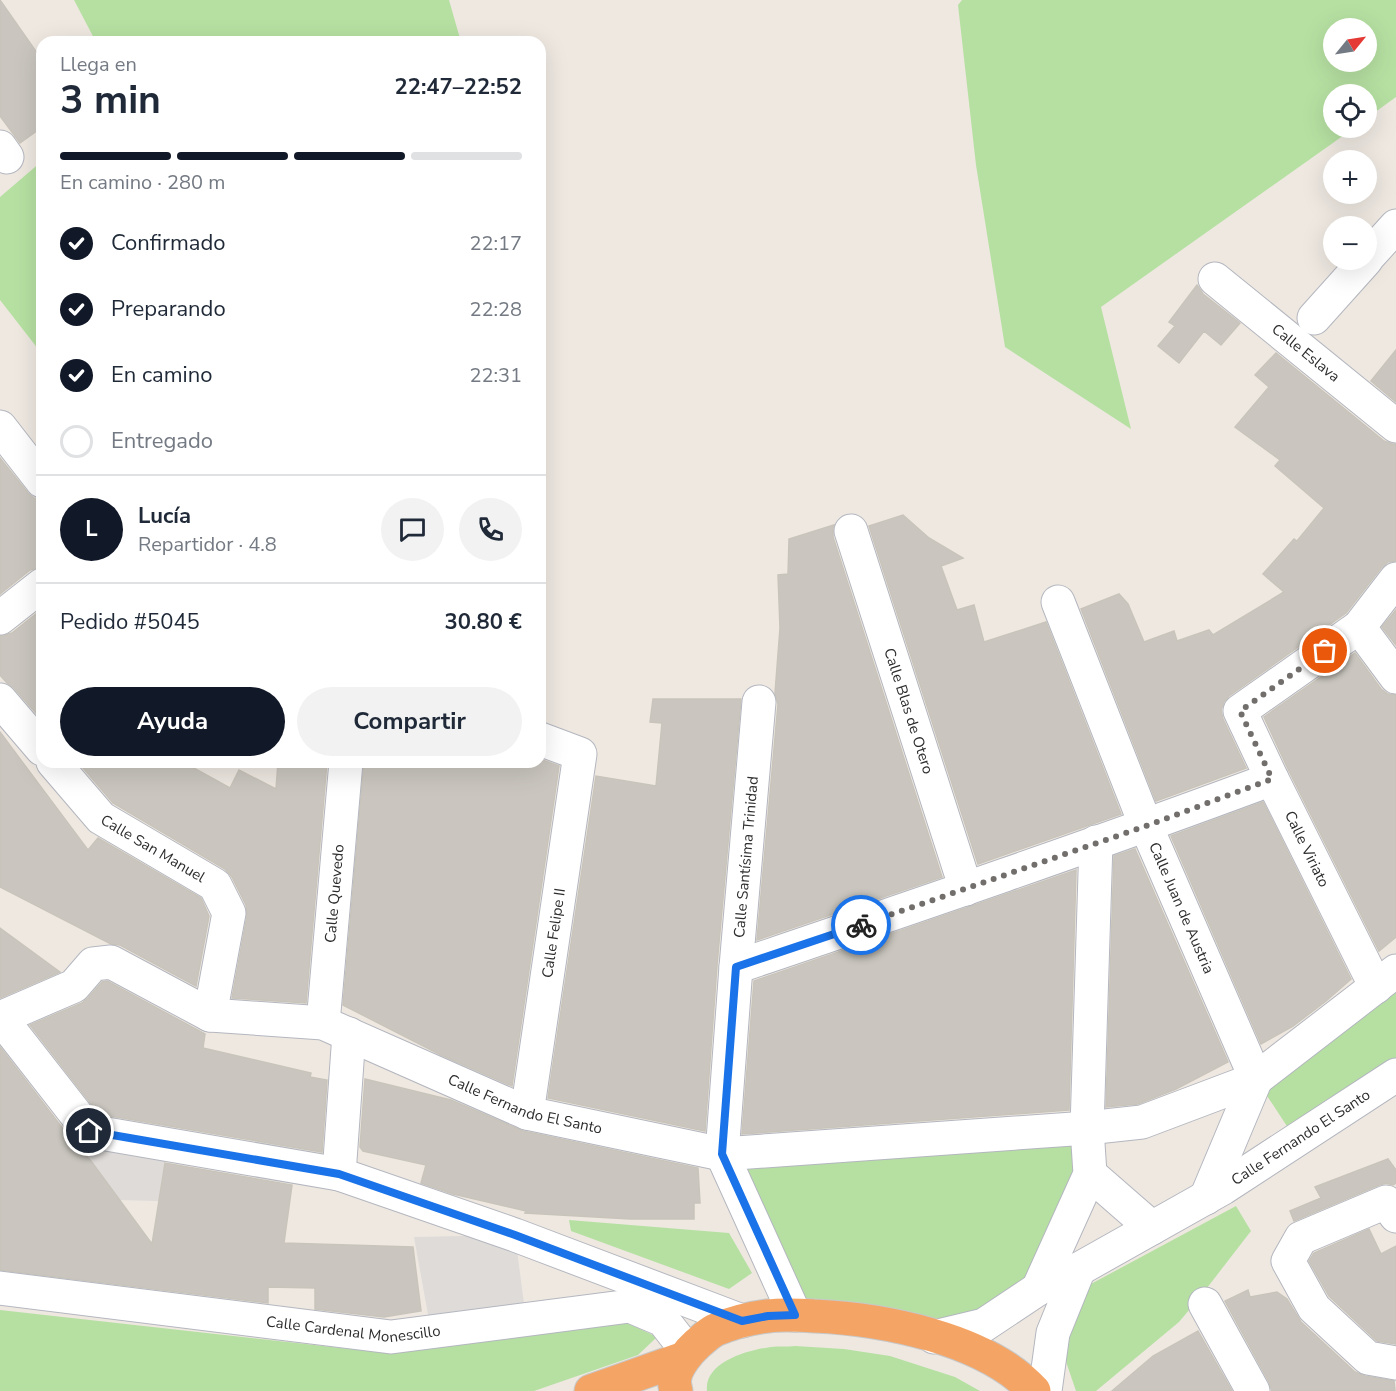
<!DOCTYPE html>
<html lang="es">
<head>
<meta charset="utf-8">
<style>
	:root { --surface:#fff; --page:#f2f2f3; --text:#1f2937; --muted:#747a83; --line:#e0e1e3; --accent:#111827 }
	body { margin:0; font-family:"Nunito Sans",sans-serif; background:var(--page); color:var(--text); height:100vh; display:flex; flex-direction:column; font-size:22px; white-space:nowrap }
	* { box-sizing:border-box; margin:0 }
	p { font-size:20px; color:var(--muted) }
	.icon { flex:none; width:33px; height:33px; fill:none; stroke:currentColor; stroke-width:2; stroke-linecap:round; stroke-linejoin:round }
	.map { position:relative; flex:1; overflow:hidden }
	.details { position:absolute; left:36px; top:36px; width:510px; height:732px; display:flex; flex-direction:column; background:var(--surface); border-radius:18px; box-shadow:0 6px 24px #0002 }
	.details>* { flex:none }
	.needle { width:39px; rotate:60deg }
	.tools { position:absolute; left:1323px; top:18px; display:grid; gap:12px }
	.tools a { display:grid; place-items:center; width:54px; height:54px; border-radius:50%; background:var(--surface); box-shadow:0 6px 24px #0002; font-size:30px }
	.pin { position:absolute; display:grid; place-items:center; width:51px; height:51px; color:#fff; margin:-26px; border:3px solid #fff; border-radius:50%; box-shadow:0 2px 6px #0007 }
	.courier { position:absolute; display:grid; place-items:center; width:60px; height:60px; margin:-30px; border:4px solid #1a73e8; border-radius:50%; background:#fff; color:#222; box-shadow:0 2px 8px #0007 }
	.summary em { font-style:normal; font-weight:700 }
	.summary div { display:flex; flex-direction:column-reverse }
	.summary { display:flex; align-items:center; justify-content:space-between; height:102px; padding:0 24px }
	h1 { font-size:39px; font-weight:700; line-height:45px }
	.bar { display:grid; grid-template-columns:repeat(4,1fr); gap:9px 6px; align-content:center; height:72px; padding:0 24px }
	.bar i { height:8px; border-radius:4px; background:var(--line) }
	.bar .on { background:var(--accent) }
	.bar p { grid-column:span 4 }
	.line { display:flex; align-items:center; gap:15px; padding:0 24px; border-top:2px solid var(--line) }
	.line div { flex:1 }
	.round { display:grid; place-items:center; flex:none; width:63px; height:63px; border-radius:32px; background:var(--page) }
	ol { padding:0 24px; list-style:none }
	li { display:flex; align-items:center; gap:18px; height:66px }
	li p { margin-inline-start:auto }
	li .icon { padding:6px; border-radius:50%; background:var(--accent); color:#fff; stroke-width:4 }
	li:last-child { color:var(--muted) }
	li i { width:33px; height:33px; border:3px solid var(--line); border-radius:50% }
	.button { display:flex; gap:12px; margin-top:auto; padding:12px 24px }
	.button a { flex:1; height:69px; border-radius:36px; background:var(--accent); color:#fff; font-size:24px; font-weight:700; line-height:69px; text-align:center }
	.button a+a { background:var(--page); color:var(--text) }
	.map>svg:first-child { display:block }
	.green { fill:#b6e0a2; fill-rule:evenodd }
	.plaza { fill:#dedbd8 }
	.building { fill:#cac6bf; stroke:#c9c4bb; stroke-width:1.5 }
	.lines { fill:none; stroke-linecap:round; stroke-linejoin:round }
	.minor-casing { stroke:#b4b7bf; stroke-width:35 }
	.highway-casing { stroke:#c8c8c8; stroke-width:35 }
	.minor { stroke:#fff; stroke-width:33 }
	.highway { stroke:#f4a566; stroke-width:33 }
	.done { stroke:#716e6c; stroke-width:6; stroke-dasharray:0 10.8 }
	.route { stroke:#1a73e8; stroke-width:8 }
	.labels { text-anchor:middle; stroke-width:4.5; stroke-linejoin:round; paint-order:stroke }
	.street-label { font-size:15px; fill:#2d2d2d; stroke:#fff }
</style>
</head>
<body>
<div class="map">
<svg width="1396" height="1391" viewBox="0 0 1396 1391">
	<rect width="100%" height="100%" fill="#eee8e1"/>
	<path class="green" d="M74,0H449L461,42H96Z
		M962,0H1396V97L1367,118L1366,94H1334V128H1354L1101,307L1131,429L1005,347L976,165L958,5ZM1334,28H1366V62H1334Z
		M42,161V354L0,300V197Z
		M1396,971V1075L1296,1140L1256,1079Z
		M1087,1128L1038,1289L984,1325L795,1315L722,1154Z
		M1236,1206L1251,1231L1200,1297L1179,1322L1096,1391H1076L1062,1350L1089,1285Z
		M569,1220L729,1233L752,1273L729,1289L571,1231Z
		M0,1310L368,1351L627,1323L657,1337L638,1355L534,1391H0Z
		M795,1346L844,1349L890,1356L955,1377L980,1391H707C704,1362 748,1350 771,1347C779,1346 787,1347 795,1346Z"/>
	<path class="plaza" d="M85,1144L166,1157L159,1201L119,1200L85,1154Z
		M515,1235L526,1319L431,1331L414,1237Z"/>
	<path class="building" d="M0,0L42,60V127L20,143L0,116Z
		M1197,285L1203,294L1240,323L1221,345L1204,331L1179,363L1158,346L1175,326L1169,322Z
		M1396,350V402L1371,381Z
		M1276,353L1384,441L1392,444H1396V561L1388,562L1381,568L1346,613L1229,696L1224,702L1221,710L1223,719L1246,768L1156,801L1081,609L1119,594L1128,604L1144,642L1174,631L1177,641L1209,630L1213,635L1284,592L1263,574L1294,539L1297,541L1324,508L1275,466L1280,460L1235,427L1269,387L1255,375Z
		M0,458L28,493L34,498L42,499V567L30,570L0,594Z
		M903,515L929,538L963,558L941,566L957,610L974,605L984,642L1046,622L1121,814L978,864L869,526Z
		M834,525L833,528V537L942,877L757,940L778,704L775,693L780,628L778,575L788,574L789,539Z
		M42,609V720L14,688L7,683L0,675V636L12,633Z
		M1396,610V645L1382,627Z
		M1355,653L1381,689L1388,694L1396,695V937L1379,951L1289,771L1264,717Z
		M653,699H741L717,965L705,1131L548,1098L596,776L656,786L662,723L650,722Z
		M0,732L88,850L98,838L201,898L209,916L196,986L120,945L111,944L0,887Z
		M540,759L559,766L512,1086L441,1055L343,1005L364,762H540Z
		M78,762H183L230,788L239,770L276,789L278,762H327L306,1003L232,998L247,916L246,905L232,877L225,869L113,803Z
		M1263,802L1351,979L1326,1001L1293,1026L1261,1044L1171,836Z
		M1135,849L1228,1062L1176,1089L1138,1104L1106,1107L1114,856Z
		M1076,870L1069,1110L742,1134L754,981Z
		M0,928L60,972L0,998Z
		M107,981L205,1034L203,1048L311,1073L310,1077L327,1080L322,1152L99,1114L30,1025L82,1003L88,998L102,982Z
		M0,1047L74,1143L91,1161L152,1244L165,1163L292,1185L284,1243L413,1247L421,1311L384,1317L315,1309V1288L268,1287V1303L0,1270Z
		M365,1079L451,1100L523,1131L698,1168L700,1203H694V1219H630L525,1213L526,1211L453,1194L421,1183L426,1165L363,1151L360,1147Z
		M1388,1159L1396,1170V1183L1393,1185L1386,1183L1379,1185L1294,1221L1290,1211L1321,1198L1315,1187Z
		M1369,1229L1381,1254L1396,1246V1344L1377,1341L1329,1296L1309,1261L1314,1253Z
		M1248,1290L1250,1297L1277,1292L1287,1299L1301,1322L1355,1372L1365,1376L1394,1381L1395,1391H1272L1269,1382L1225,1301Z
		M1198,1331L1232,1391H1112L1153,1356Z"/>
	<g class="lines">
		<g class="minor-casing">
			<g id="minor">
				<path d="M0,147L7,157"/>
				<path d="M1366,259L1396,226"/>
				<path id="s1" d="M1215,279L1396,426"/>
				<path d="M1314,318L1366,260"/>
				<path d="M0,427L42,481"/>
				<path id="s2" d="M851,531L966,889"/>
				<path id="s3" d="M1058,602L1146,826L1256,1079"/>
				<path d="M0,618L42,585"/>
				<path d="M1359,627L1396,677"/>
				<path d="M0,700L42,749"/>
				<path d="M759,702L736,967L722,1154L795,1315"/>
				<path id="s4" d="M53,762L101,818L215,885L229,913L210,1015"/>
				<path d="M736,967C916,906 1095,845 1272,779"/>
				<path d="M1376,987L1272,779L1240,711L1359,627L1396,579"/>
				<path d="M0,1017L89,1131L339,1174L515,1235L742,1321"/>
				<path id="s5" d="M0,1018L74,986L93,964L111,962L210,1015L323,1023L527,1113L722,1154L1087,1128L1142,1122L1256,1079L1396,971"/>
				<path id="s6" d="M323,1023L346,762"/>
				<path id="s7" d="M527,1113L580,754L540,739"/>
				<path d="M339,1174L349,1034"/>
				<path d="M1090,1174L1152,1228"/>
				<path d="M1206,1198L1256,1079"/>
				<path d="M1396,1216L1386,1202L1301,1238L1288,1261L1314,1308L1368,1358L1396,1363"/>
				<path id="s8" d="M0,1288L391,1337L630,1306L663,1320L688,1352"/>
				<path d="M1038,1289L1090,1174L1087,1128L1096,842"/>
				<path d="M1205,1304L1253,1391"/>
				<path id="s9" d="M934,1337L984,1325L1038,1289L1079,1269L1223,1188L1396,1075"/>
				<path d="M1045,1391L1053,1333L1079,1269"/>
			</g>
		</g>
		<g class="highway-casing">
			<path id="highway" d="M591,1391L684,1358
				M676,1391C675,1387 674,1381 675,1377C677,1366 689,1351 697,1344C703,1339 709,1333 715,1330C731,1323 751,1318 768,1316C783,1314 799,1315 814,1316C882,1319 985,1338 1034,1391"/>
		</g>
		<use href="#minor" class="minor"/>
		<use href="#highway" class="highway"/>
	</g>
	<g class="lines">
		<path class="done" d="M861,925L1146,826L1272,779L1240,711L1325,651"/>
		<path class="route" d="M89,1131L339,1174L515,1235L742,1321L768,1316L795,1315L722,1154L736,967L861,925"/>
	</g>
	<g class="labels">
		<g class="street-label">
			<text dy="5" stroke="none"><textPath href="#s1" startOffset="117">Calle Eslava</textPath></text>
			<text dy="5" stroke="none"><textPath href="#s2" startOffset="189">Calle Blas de Otero</textPath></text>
			<text dy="5" stroke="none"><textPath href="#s4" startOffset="134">Calle San Manuel</textPath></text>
			<text transform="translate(1307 849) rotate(64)" y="5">Calle Viriato</text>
			<text transform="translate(746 857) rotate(-85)" y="5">Calle Santísima Trinidad</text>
			<text dy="5" stroke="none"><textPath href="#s6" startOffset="130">Calle Quevedo</textPath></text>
			<text dy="5" stroke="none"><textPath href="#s3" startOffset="330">Calle Juan de Austria</textPath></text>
			<text dy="5" stroke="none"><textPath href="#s7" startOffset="182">Calle Felipe II</textPath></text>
			<text dy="5" stroke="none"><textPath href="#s5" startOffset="572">Calle Fernando El Santo</textPath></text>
			<text dy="5" stroke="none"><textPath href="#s9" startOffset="420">Calle Fernando El Santo</textPath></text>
			<text dy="5" stroke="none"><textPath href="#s8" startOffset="356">Calle Cardenal Monescillo</textPath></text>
		</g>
	</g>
</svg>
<div class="tools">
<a><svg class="needle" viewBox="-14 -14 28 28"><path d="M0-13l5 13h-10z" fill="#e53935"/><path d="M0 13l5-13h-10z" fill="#747a83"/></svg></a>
<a><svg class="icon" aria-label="locate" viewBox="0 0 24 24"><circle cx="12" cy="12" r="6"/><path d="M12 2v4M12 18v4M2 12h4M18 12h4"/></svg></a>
<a>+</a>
<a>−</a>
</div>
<div class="pin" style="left:1325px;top:651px;background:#ea580c"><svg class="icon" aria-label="bag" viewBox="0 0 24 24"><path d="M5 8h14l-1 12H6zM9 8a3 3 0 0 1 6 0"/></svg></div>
<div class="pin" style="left:89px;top:1131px;background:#1f2937"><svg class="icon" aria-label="home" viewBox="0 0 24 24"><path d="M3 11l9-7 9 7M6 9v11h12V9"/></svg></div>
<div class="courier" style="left:861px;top:925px"><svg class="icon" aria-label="bike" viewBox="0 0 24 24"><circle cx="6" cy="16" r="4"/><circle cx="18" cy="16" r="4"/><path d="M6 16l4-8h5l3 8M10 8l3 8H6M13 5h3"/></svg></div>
<section class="details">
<div class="summary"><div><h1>3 min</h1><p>Llega en</p></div><em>22:47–22:52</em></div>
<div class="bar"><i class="on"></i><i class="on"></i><i class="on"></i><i></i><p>En camino · 280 m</p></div>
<ol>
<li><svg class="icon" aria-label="check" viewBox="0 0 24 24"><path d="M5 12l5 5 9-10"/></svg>Confirmado<p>22:17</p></li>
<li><svg class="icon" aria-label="check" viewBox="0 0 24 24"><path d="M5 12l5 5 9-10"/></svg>Preparando<p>22:28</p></li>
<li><svg class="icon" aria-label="check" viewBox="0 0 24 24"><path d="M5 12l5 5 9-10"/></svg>En camino<p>22:31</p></li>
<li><i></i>Entregado</li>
</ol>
<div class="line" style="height:108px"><b class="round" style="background:var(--accent);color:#fff">L</b><div><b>Lucía</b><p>Repartidor · 4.8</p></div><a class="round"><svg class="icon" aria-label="chat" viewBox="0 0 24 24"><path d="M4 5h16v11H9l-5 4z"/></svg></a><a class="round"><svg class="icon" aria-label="phone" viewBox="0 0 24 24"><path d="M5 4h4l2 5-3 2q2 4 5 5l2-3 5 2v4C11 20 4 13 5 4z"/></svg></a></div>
<div class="line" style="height:78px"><div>Pedido #5045</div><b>30.80 €</b></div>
<div class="button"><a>Ayuda</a><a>Compartir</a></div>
</section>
</div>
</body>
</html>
